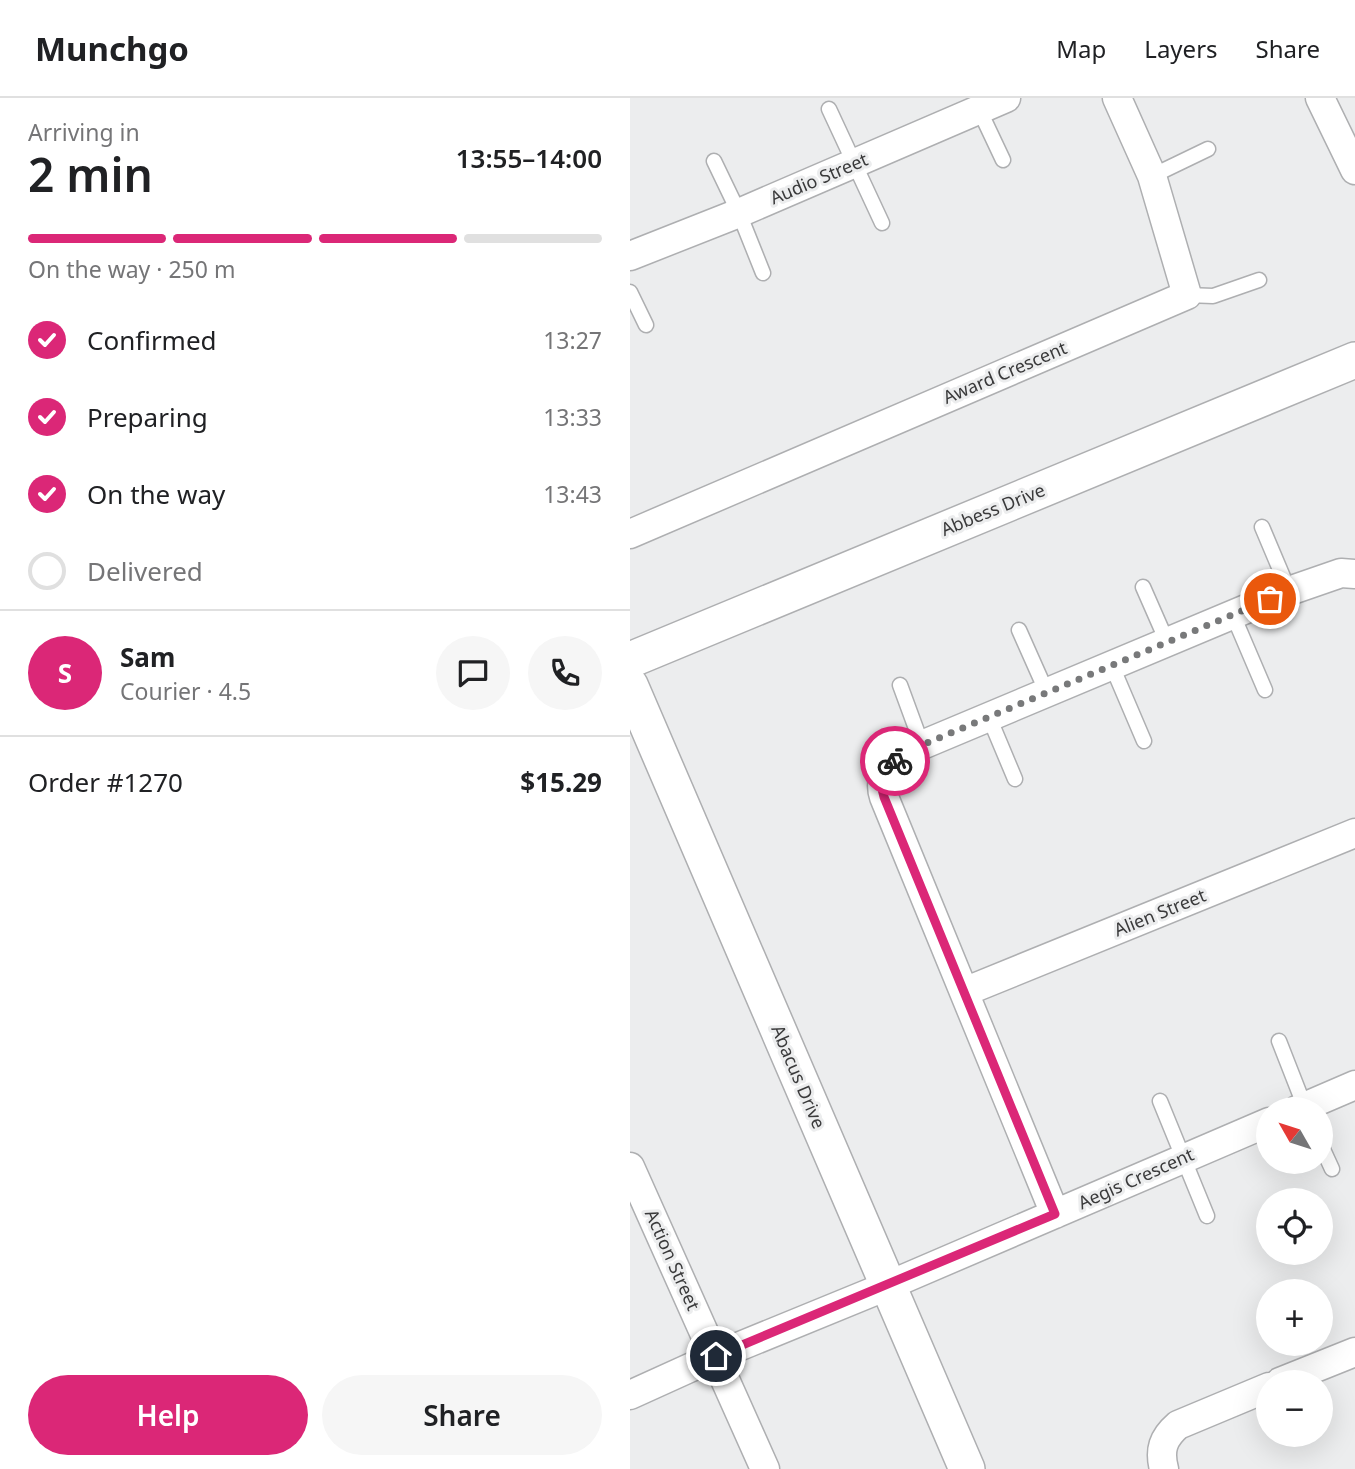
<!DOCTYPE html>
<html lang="en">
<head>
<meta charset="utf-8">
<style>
	:root { --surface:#fff; --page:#f6f6f6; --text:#202124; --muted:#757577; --line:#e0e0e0; --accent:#db2777 }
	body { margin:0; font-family:"Noto Sans",sans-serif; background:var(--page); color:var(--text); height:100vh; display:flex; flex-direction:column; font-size:26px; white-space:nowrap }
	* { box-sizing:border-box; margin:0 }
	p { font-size:23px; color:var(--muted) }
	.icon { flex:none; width:38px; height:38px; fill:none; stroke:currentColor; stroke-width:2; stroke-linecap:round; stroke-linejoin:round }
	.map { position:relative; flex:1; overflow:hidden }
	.side { display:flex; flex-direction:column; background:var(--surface); width:630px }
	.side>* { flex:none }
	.needle { width:46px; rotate:309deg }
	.fabs { position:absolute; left:626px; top:999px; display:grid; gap:14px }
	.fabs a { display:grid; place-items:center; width:77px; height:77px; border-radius:50%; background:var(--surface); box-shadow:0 7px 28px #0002; font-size:35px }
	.pin { position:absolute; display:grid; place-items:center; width:60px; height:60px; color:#fff; margin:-30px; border:4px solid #fff; border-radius:50%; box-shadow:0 2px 7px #0007 }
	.courier { position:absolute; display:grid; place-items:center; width:70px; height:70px; margin:-35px; border:5px solid #db2777; border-radius:50%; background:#fff; color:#222; box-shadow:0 2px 9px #0007 }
	.head em { font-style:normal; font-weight:600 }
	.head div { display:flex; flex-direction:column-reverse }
	.head { display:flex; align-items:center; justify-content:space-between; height:119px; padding:0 28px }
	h1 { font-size:46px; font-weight:600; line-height:52px }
	.bar { display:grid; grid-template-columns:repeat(4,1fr); gap:10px 7px; align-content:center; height:84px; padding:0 28px }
	.bar i { height:9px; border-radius:5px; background:var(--line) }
	.bar .on { background:var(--accent) }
	.bar p { grid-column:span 4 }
	.line { display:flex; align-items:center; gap:18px; padding:0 28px; border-top:2px solid var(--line) }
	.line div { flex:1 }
	.round { display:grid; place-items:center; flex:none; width:74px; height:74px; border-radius:37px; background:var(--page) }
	ol { padding:0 28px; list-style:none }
	li { display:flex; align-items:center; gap:21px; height:77px }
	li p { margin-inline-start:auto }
	li .icon { padding:7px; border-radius:50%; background:var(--accent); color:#fff; stroke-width:4 }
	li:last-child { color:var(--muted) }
	li i { width:38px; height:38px; border:4px solid var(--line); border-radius:50% }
	.button { display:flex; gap:14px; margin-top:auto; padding:14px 28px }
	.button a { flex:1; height:80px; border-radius:42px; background:var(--accent); color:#fff; font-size:28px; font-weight:600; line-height:80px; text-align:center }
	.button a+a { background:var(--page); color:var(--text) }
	header { display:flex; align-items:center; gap:42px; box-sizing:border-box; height:98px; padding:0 35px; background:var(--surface); border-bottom:2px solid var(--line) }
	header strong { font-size:33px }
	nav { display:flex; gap:38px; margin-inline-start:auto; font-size:24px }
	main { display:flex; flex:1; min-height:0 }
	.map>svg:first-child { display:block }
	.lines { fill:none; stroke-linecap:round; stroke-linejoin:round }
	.service-casing { stroke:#aeafb1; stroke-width:17 }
	.minor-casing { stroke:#aeafb1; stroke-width:31 }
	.tertiary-casing { stroke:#aeafb1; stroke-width:38 }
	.service { stroke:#fff; stroke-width:14 }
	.minor { stroke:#fff; stroke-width:28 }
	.tertiary { stroke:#fff; stroke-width:35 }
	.done { stroke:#78797a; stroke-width:7; stroke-dasharray:0 12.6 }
	.route { stroke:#db2777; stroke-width:9 }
	.labels { text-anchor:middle; stroke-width:6; stroke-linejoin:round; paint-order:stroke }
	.street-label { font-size:18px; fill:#3a3a3b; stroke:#ecedee }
</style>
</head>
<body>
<header>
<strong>Munchgo</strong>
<nav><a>Map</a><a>Layers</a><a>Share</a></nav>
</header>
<main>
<section class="side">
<div class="head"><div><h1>2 min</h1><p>Arriving in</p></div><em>13:55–14:00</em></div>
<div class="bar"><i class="on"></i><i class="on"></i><i class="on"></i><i></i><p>On the way · 250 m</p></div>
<ol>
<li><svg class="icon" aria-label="check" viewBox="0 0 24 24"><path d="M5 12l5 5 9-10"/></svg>Confirmed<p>13:27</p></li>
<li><svg class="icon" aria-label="check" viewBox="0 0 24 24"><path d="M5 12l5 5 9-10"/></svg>Preparing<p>13:33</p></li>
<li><svg class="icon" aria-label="check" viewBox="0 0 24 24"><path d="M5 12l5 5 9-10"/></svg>On the way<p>13:43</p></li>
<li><i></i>Delivered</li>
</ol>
<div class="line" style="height:126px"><b class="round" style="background:var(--accent);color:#fff">S</b><div><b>Sam</b><p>Courier · 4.5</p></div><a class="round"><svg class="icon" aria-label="chat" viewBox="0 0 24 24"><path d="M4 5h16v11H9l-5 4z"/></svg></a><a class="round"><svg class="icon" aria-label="phone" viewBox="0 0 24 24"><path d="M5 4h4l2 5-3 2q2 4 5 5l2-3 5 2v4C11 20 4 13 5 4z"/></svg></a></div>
<div class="line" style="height:91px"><div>Order #1270</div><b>$15.29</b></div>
<div class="button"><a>Help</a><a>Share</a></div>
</section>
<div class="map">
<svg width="725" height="1371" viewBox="0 0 725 1371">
	<rect width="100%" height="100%" fill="#ecedee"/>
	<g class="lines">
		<g class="service-casing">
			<path id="service" d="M348,9L373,62
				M199,11L252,125
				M84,63L109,115L133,175
				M522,78L578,51
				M0,194L16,227
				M557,197L583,198L629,182
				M632,429L659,493
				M513,489L538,546
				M603,517L635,592
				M389,532L417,595
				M482,568L514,643
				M270,587L292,647
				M359,619L385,681
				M649,943L676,1012
				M530,1003L577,1118
				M691,1047L702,1071"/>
		</g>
		<g class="minor-casing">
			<path id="minor" d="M690,0L725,72
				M0,158L109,115L376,0
				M0,436L557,197L522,78L487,0
				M334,894L725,735
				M667,1012L725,987
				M0,1069L135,1371
				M425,1116L254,699C245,671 271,659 292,647L659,493L711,475L725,476
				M650,1284L725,1254
				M0,1297L86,1258L257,1188L639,1024
				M534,1371C529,1352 533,1340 548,1327L639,1289"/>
		</g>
		<g class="tertiary-casing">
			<path id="tertiary" d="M0,562L725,262
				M0,587L337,1371"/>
		</g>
		<use href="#service" class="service"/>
		<use href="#minor" class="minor"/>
		<use href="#tertiary" class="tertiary"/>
	</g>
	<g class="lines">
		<path class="done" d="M265,663L292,647L640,501"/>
		<path class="route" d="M86,1258L425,1116L254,699C249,683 254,675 265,663"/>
	</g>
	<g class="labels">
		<g class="street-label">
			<text transform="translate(189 81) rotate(-23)" y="6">Audio Street</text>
			<text transform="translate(375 275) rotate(-23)" y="6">Award Crescent</text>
			<text transform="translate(363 412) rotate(-22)" y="6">Abbess Drive</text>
			<text transform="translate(530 815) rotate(-22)" y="6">Alien Street</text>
			<text transform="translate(168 979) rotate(67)" y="6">Abacus Drive</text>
			<text transform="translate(506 1081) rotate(-24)" y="6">Aegis Crescent</text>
			<text transform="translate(42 1162) rotate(66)" y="6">Action Street</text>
		</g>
	</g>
</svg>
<div class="fabs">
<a><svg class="needle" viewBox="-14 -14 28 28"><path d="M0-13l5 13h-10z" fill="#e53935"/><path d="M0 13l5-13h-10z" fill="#757577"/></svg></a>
<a><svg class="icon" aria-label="locate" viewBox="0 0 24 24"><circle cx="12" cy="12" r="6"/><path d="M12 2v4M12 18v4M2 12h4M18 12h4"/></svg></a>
<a>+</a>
<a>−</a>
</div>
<div class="pin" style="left:640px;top:501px;background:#ea580c"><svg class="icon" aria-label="bag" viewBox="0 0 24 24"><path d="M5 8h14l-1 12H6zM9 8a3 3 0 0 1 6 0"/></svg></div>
<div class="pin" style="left:86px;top:1258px;background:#1f2937"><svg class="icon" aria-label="home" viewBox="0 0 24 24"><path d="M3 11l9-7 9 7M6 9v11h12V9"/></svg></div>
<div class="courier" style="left:265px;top:663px"><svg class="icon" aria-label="bike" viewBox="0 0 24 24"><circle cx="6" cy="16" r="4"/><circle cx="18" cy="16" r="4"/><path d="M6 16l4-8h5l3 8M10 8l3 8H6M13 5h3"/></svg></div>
</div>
</main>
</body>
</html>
